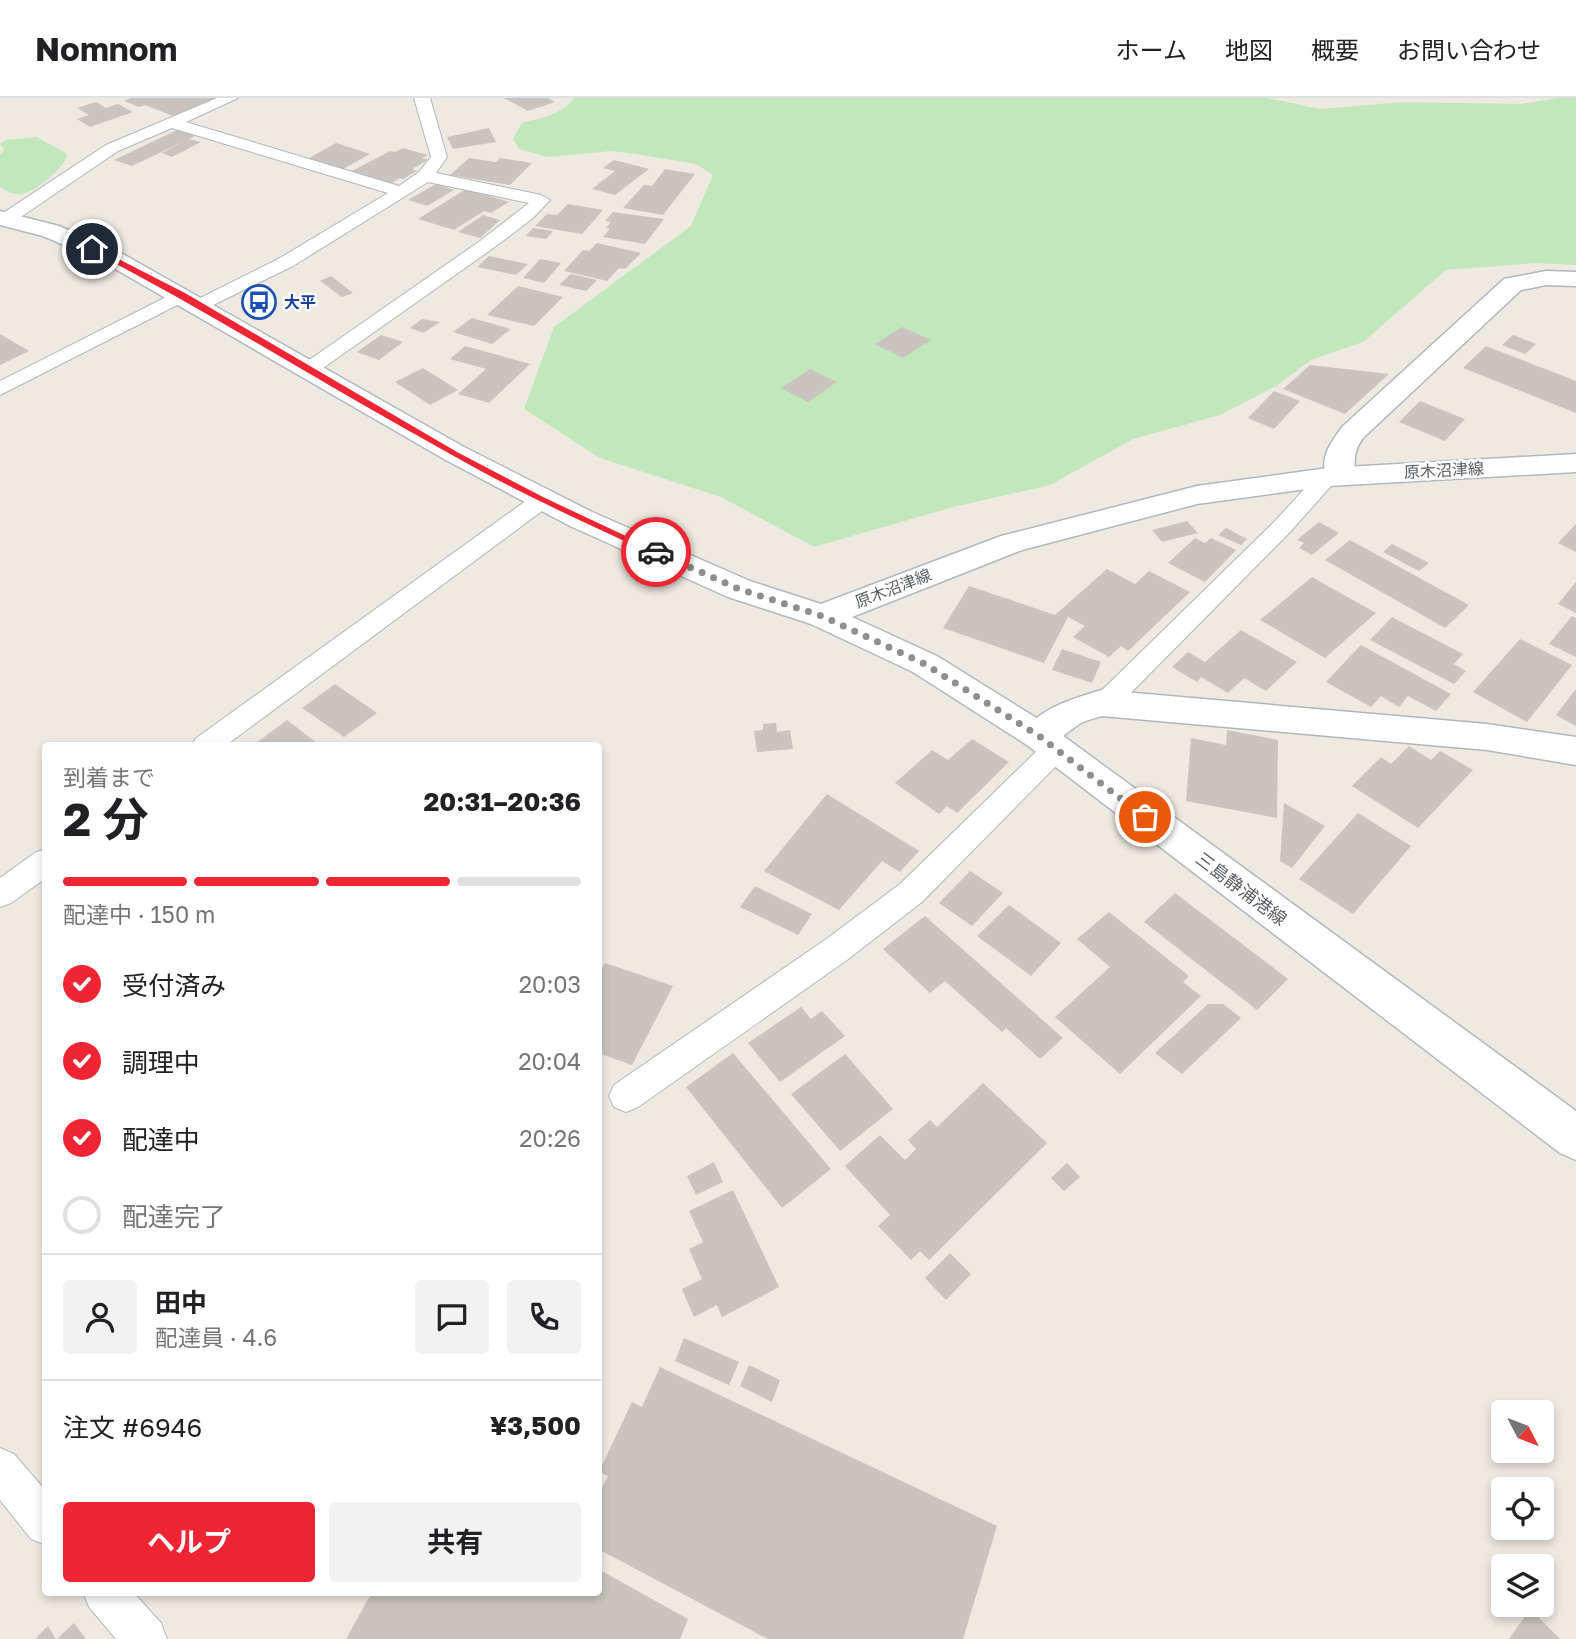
<!DOCTYPE html>
<html lang="ja">
<head>
<meta charset="utf-8">
<style>
	:root { --surface:#fff; --page:#f2f2f2; --text:#202124; --muted:#757577; --line:#e0e0e0; --accent:#f02533 }
	body { margin:0; font-family:"Golos Text","Noto Sans JP",sans-serif; background:var(--page); color:var(--text); height:100vh; display:flex; flex-direction:column; font-size:26px; white-space:nowrap }
	* { box-sizing:border-box; margin:0 }
	p { font-size:23px; color:var(--muted) }
	.icon { flex:none; width:38px; height:38px; fill:none; stroke:currentColor; stroke-width:2; stroke-linecap:round; stroke-linejoin:round }
	.map { position:relative; flex:1; overflow:hidden }
	.panel { position:absolute; left:42px; top:644px; width:560px; height:854px; display:flex; flex-direction:column; background:var(--surface); border-radius:7px; box-shadow:0 4px 10px #0003 }
	.panel>* { flex:none }
	.needle { width:46px; rotate:132deg }
	.tools { position:absolute; left:1491px; top:1302px; display:grid; gap:14px }
	.tools a { display:grid; place-items:center; width:63px; height:63px; border-radius:7px; background:var(--surface); box-shadow:0 4px 10px #0003; font-size:35px }
	.pin { position:absolute; display:grid; place-items:center; width:60px; height:60px; color:#fff; margin:-30px; border:4px solid #fff; border-radius:50%; box-shadow:0 2px 7px #0007 }
	.courier { position:absolute; display:grid; place-items:center; width:70px; height:70px; margin:-35px; border:5px solid #f02533; border-radius:50%; background:#fff; color:#222; box-shadow:0 2px 9px #0007 }
	.summary em { font-style:normal; font-weight:700 }
	.summary div { display:flex; flex-direction:column-reverse }
	.summary { display:flex; align-items:center; justify-content:space-between; height:119px; padding:0 21px }
	h1 { font-size:46px; font-weight:700; line-height:52px }
	.bar { display:grid; grid-template-columns:repeat(4,1fr); gap:10px 7px; align-content:center; height:84px; padding:0 21px }
	.bar i { height:9px; border-radius:5px; background:var(--line) }
	.bar .current { background:var(--accent) }
	.bar p { grid-column:span 4 }
	.line { display:flex; align-items:center; gap:18px; padding:0 21px; border-top:2px solid var(--line) }
	.line div { flex:1 }
	.round { display:grid; place-items:center; flex:none; width:74px; height:74px; border-radius:7px; background:var(--page) }
	ol { padding:0 21px; list-style:none }
	li { display:flex; align-items:center; gap:21px; height:77px }
	li p { margin-inline-start:auto }
	li .icon { padding:7px; border-radius:50%; background:var(--accent); color:#fff; stroke-width:4 }
	li:last-child { color:var(--muted) }
	li i { width:38px; height:38px; border:4px solid var(--line); border-radius:50% }
	.button { display:flex; gap:14px; margin-top:auto; padding:14px 21px }
	.button a { flex:1; height:80px; border-radius:7px; background:var(--accent); color:#fff; font-size:28px; font-weight:700; line-height:80px; text-align:center }
	.button a+a { background:var(--page); color:var(--text) }
	header { display:flex; align-items:center; gap:42px; box-sizing:border-box; height:98px; padding:0 35px; background:var(--surface); border-bottom:2px solid var(--line) }
	header strong { font-size:33px }
	nav { display:flex; gap:38px; margin-inline-start:auto; font-size:24px }
	.map>svg:first-child { display:block }
	.green { fill:#c3e7bc }
	.building { fill:#c9c4bf }
	.lines { fill:none; stroke-linecap:round; stroke-linejoin:round }
	.lane-casing { stroke:#b2b6ba; stroke-width:2 }
	.street-casing { stroke:#b2b6ba; stroke-width:3 }
	.secondary-casing { stroke:#b3b8bd; stroke-width:3 }
	.lane { fill:#fff; fill-rule:evenodd }
	.street { fill:#fff; fill-rule:evenodd }
	.secondary { fill:#fff; fill-rule:evenodd }
	.route { fill:#f02533 }
	.done { stroke:#8e8f8f; stroke-width:7; stroke-dasharray:0 12.6 }
	.labels { text-anchor:middle; stroke-width:5; stroke-linejoin:round; paint-order:stroke }
	.far-transit-label { font-size:16px; font-weight:bold; fill:#164399; stroke:#fff; text-anchor:start }
	.far-street-label { font-size:16px; fill:#5a5f63; stroke:#fff }
	.street-label { font-size:18px; fill:#5a5f63; stroke:#fff }
</style>
</head>
<body>
<header>
<strong>Nomnom</strong>
<nav><a>ホーム</a><a>地図</a><a>概要</a><a>お問い合わせ</a></nav>
</header>
<div class="map">
<svg width="1576" height="1541" viewBox="0 0 1576 1541">
	<rect width="100%" height="100%" fill="#eee9e1"/>
	<path class="green" d="M574,0H1267L1320,11L1403,4L1521,6L1557,0H1576V167L1535,165L1446,172L1363,244L1311,262L1276,288L1220,317L1133,341L1050,387L953,409L814,449L721,399L600,360L524,311L554,229L691,128L713,77L696,66L642,57L612,53L548,59L519,51L513,41L522,25C540,20 562,17 574,0Z
		M37,39L67,56C66,69 34,95 21,96C12,97 7,93 0,89V57L4,52L0,46L6,42Z"/>
	<path class="building" d="M131,0H216L173,18L145,7L139,9L124,3Z
		M504,0H548L555,4L528,13Z
		M96,4L106,10L118,6L133,14L90,29L77,21L89,17L77,10Z
		M489,30L496,44L453,51L447,39Z
		M177,32L195,38L189,41L201,44L172,59L162,55L185,43L132,68L114,62Z
		M336,45L370,56L343,71L309,60Z
		M403,50L428,57L422,60L428,62L412,71L417,73L403,81L400,80L390,86L350,74L390,53L395,54Z
		M469,60L496,64L500,60L532,65L510,87L450,77Z
		M614,62L649,71L615,97L592,91L615,73L603,70Z
		M665,71L695,76L663,117L623,110L644,87L652,88Z
		M436,86L454,92L427,108L408,102Z
		M466,91L509,104L491,115L484,113L454,132L418,121Z
		M568,106L603,112L582,136L535,128L547,116L557,117Z
		M613,114L664,121L645,146L603,139L610,131L606,130L611,124L605,123Z
		M483,117L500,122L480,140L458,134Z
		M533,130L553,133L546,141L526,138Z
		M597,145L641,155L625,171L619,170L607,183L564,173L583,152L589,153Z
		M489,158L528,166L516,177L477,169Z
		M540,161L561,165L544,185L523,180Z
		M571,176L597,182L586,193L559,187Z
		M331,178L353,195L342,199L320,183Z
		M518,188L563,199L534,228L487,217Z
		M472,220L511,231L492,246L453,234Z
		M422,221L440,224L423,235L410,230Z
		M902,229L931,242L903,260L875,246Z
		M0,236L29,253L0,267Z
		M381,237L403,244L379,262L357,254Z
		M1513,237L1536,246L1525,256L1502,247Z
		M465,248L530,266L489,305L458,296L486,271L450,261Z
		M1486,248L1576,283V315L1463,270Z
		M1310,267L1389,276L1345,316L1283,291Z
		M423,270L458,292L430,307L395,284Z
		M810,271L837,284L808,304L781,290Z
		M1274,293L1300,303L1274,331L1248,320Z
		M1420,303L1465,321L1445,343L1399,324Z
		M1187,423L1198,435L1162,444L1152,432Z
		M1319,424L1339,435L1312,457L1299,450L1304,445L1297,442Z
		M1576,426V454L1558,445Z
		M1226,430L1247,441L1241,447L1218,437Z
		M1195,440L1205,445L1211,440L1236,452L1205,484L1168,465Z
		M1350,442L1469,507L1445,530L1325,462Z
		M1392,446L1429,465L1419,473L1383,454Z
		M1107,471L1135,486L1149,473L1190,494L1128,553L1121,548L1109,559L1073,539L1085,528L1068,519L1044,565L943,530L969,488L1055,517Z
		M1312,479L1376,515L1325,560L1260,522Z
		M1576,484V515L1558,506Z
		M1572,518L1576,520V559L1549,546Z
		M1392,519L1463,556L1454,566L1466,573L1454,586L1370,542Z
		M1241,532L1297,564L1266,593L1244,580L1228,595L1201,579L1197,584L1172,569L1188,554L1205,564Z
		M1520,541L1572,567L1527,624L1473,594Z
		M1361,547L1451,596L1436,613L1408,598L1399,609L1381,598L1371,609L1326,584Z
		M1062,551L1101,564L1092,585L1052,572Z
		M335,586L377,615L344,639L302,610Z
		M1576,591V628L1556,617Z
		M287,622L321,648H252Z
		M776,625L777,634L790,632L793,651L757,654L754,633L763,632V626Z
		M1227,632L1278,642L1277,720L1186,703L1191,640L1226,647Z
		M972,641L1009,664L957,715L947,708L939,716L895,685L932,652L948,662Z
		M1409,648L1431,662L1440,653L1473,672L1418,730L1352,688L1381,659L1391,666Z
		M827,696L919,753L900,774L882,763L839,812L764,773Z
		M1284,705L1325,728L1292,770L1280,763Z
		M1358,715L1411,748L1353,816L1299,781Z
		M970,773L1003,795L972,828L939,805Z
		M755,788L812,816L798,837L740,809Z
		M1175,795L1288,881L1257,912L1144,824Z
		M1009,807L1061,845L1031,878L977,838Z
		M1109,814L1189,878L1183,884L1201,898L1120,976L1055,919L1110,869L1077,841Z
		M925,818L1063,940L1040,961L1006,930L1002,934L945,883L930,895L883,851Z
		M605,865L673,888L632,967L598,955V878Z
		M1208,906H1223L1241,920L1182,976L1155,955Z
		M801,909L811,921L822,913L845,938L780,984L748,945Z
		M733,955L831,1071L782,1110L686,989Z
		M845,956L893,1011L840,1053L791,996Z
		M983,985L1047,1045L929,1162L920,1153L911,1162L878,1128L890,1117L845,1068L880,1037L905,1062L916,1051L908,1042L930,1022L937,1029Z
		M714,1064L723,1084L696,1097L687,1078Z
		M1067,1065L1080,1079L1064,1093L1051,1080Z
		M733,1092L779,1189L722,1219L717,1207L694,1219L682,1191L702,1181L689,1151L703,1144L689,1113Z
		M950,1155L971,1176L946,1202L925,1180Z
		M684,1240L739,1264L729,1287L675,1263Z
		M749,1267L780,1282L772,1304L740,1288Z
		M660,1269L997,1428L963,1541H768L598,1451V1398L608,1378L599,1374L632,1304L642,1309Z
		M598,1471L688,1521L680,1541H346L372,1494H598Z
		M1530,1511L1560,1541H1509Z
		M74,1525L86,1541H57Z
		M48,1528L56,1541H35Z"/>
	<g class="lines">
		<g class="lane-casing">
			<path id="lane" d="M217,0H238L186,24L399,88L419,74L431,59L414,0H430L447,59L436,75L541,97L550,102L533,120L492,151L316,275H302L299,271L302,267L480,143L529,105L428,84L293,168L199,214L189,208L192,204L280,160L388,95L172,30L118,53L12,125H0V117L106,47Z
				M182,191L192,197L189,201L0,297V283Z
				M1328,372L1336,374L1339,379L1290,434L1114,612L1105,615L1096,612L1092,605L1096,598L1274,424L1320,374Z
				M542,395L550,397L553,402L550,407L225,648H192L195,641L534,397Z
				M1056,641L1066,644L1070,651L1066,658L922,804L847,862L638,1009L626,1014L614,1009L609,998L614,987L825,842L900,786L1046,644Z
				M46,751V780L11,805L0,809V780L36,754Z
				M0,1350L14,1356L46,1393V1447L31,1441L0,1402Z
				M83,1494H133L161,1525L167,1541H116L89,1509Z"/>
		</g>
		<g class="street-casing">
			<path id="street" d="M1546,173L1576,174V188L1546,187L1521,192L1363,340C1349,358 1359,372 1350,384L1340,387L1330,384C1316,364 1330,345 1343,328L1504,181Z
				M1101,592L1487,626L1576,639V667L1487,652L1102,618C1095,620 1087,622 1081,625C1061,637 1051,655 1027,647L1021,638C1037,610 1073,601 1101,592Z"/>
		</g>
		<g class="secondary-casing">
			<path id="secondary" d="M0,113L59,128L121,155L464,349L592,414L750,483L821,506L1001,438L1197,388L1328,370L1576,356V374L1328,388L1197,406L1022,452L852,519L937,558L1051,629L1576,1013V1062L1560,1055L1027,647L913,574L811,526L728,499L570,428L444,361L105,165L43,138L0,127Z"/>
		</g>
		<use href="#lane" class="lane"/>
		<use href="#street" class="street"/>
		<use href="#secondary" class="secondary"/>
	</g>
	<path class="route" d="M90,149H95L185,195L457,354L545,400L660,454L653,456C585,425 517,394 452,357C330,290 213,216 90,152Z"/>
	<g class="lines">
		<path class="done" d="M656,454L739,491L822,518L925,566L1039,638L1145,719"/>
	</g>
	<defs>
		<g id="bus-ring" transform="scale(1.75)"><circle r="9.5" fill="#fff" stroke="#1a4fb4" stroke-width="1.5"/><path d="M-5-6H5V4H4V6H2V4H-2V6H-4V4H-5ZM-3.5-4V0h7V-4ZM-3.5 1.2v1.5H-2V1.2ZM2 1.2v1.5H3.5V1.2Z" fill="#1a4fb4"/></g>
	</defs>
	<g fill-rule="evenodd">
		<use href="#bus-ring" x="259" y="204"/>
	</g>
	<g class="labels">
		<g class="far-transit-label">
			<text x="284" y="210">大平</text>
		</g>
		<g class="far-street-label">
			<text transform="translate(1444 372) rotate(-3)" y="6">原木沼津線</text>
			<text transform="translate(893 490) rotate(-21)" y="6">原木沼津線</text>
		</g>
		<g class="street-label">
			<text transform="translate(1241 791) rotate(37)" y="6">三島静浦港線</text>
		</g>
	</g>
</svg>
<div class="tools">
<a><svg class="needle" viewBox="-14 -14 28 28"><path d="M0-13l5 13h-10z" fill="#e53935"/><path d="M0 13l5-13h-10z" fill="#757577"/></svg></a>
<a><svg class="icon" aria-label="locate" viewBox="0 0 24 24"><circle cx="12" cy="12" r="6"/><path d="M12 2v4M12 18v4M2 12h4M18 12h4"/></svg></a>
<a><svg class="icon" aria-label="layers" viewBox="0 0 24 24"><path d="M12 4l9 5-9 5-9-5zM3 14l9 5 9-5"/></svg></a>
</div>
<div class="pin" style="left:1145px;top:719px;background:#ea580c"><svg class="icon" aria-label="bag" viewBox="0 0 24 24"><path d="M5 8h14l-1 12H6zM9 8a3 3 0 0 1 6 0"/></svg></div>
<div class="pin" style="left:92px;top:151px;background:#1f2937"><svg class="icon" aria-label="home" viewBox="0 0 24 24"><path d="M3 11l9-7 9 7M6 9v11h12V9"/></svg></div>
<div class="courier" style="left:656px;top:454px"><svg class="icon" aria-label="car" viewBox="0 0 24 24"><path d="M5 17H2v-5l4-1 3-4h7l3 4 3 1v5h-3M9 17h6M6 11h13"/><circle cx="7" cy="17" r="2"/><circle cx="17" cy="17" r="2"/></svg></div>
<section class="panel">
<div class="summary"><div><h1>2 分</h1><p>到着まで</p></div><em>20:31–20:36</em></div>
<div class="bar"><i class="current"></i><i class="current"></i><i class="current"></i><i></i><p>配達中 · 150 m</p></div>
<ol>
<li><svg class="icon" aria-label="check" viewBox="0 0 24 24"><path d="M5 12l5 5 9-10"/></svg>受付済み<p>20:03</p></li>
<li><svg class="icon" aria-label="check" viewBox="0 0 24 24"><path d="M5 12l5 5 9-10"/></svg>調理中<p>20:04</p></li>
<li><svg class="icon" aria-label="check" viewBox="0 0 24 24"><path d="M5 12l5 5 9-10"/></svg>配達中<p>20:26</p></li>
<li><i></i>配達完了</li>
</ol>
<div class="line" style="height:126px"><a class="round"><svg class="icon" aria-label="person" viewBox="0 0 24 24"><circle cx="12" cy="8" r="4"/><path d="M4 21q1-7 8-7t8 7"/></svg></a><div><b>田中</b><p>配達員 · 4.6</p></div><a class="round"><svg class="icon" aria-label="chat" viewBox="0 0 24 24"><path d="M4 5h16v11H9l-5 4z"/></svg></a><a class="round"><svg class="icon" aria-label="phone" viewBox="0 0 24 24"><path d="M5 4h4l2 5-3 2q2 4 5 5l2-3 5 2v4C11 20 4 13 5 4z"/></svg></a></div>
<div class="line" style="height:91px"><div>注文 #6946</div><b>¥3,500</b></div>
<div class="button"><a>ヘルプ</a><a>共有</a></div>
</section>
</div>
</body>
</html>
